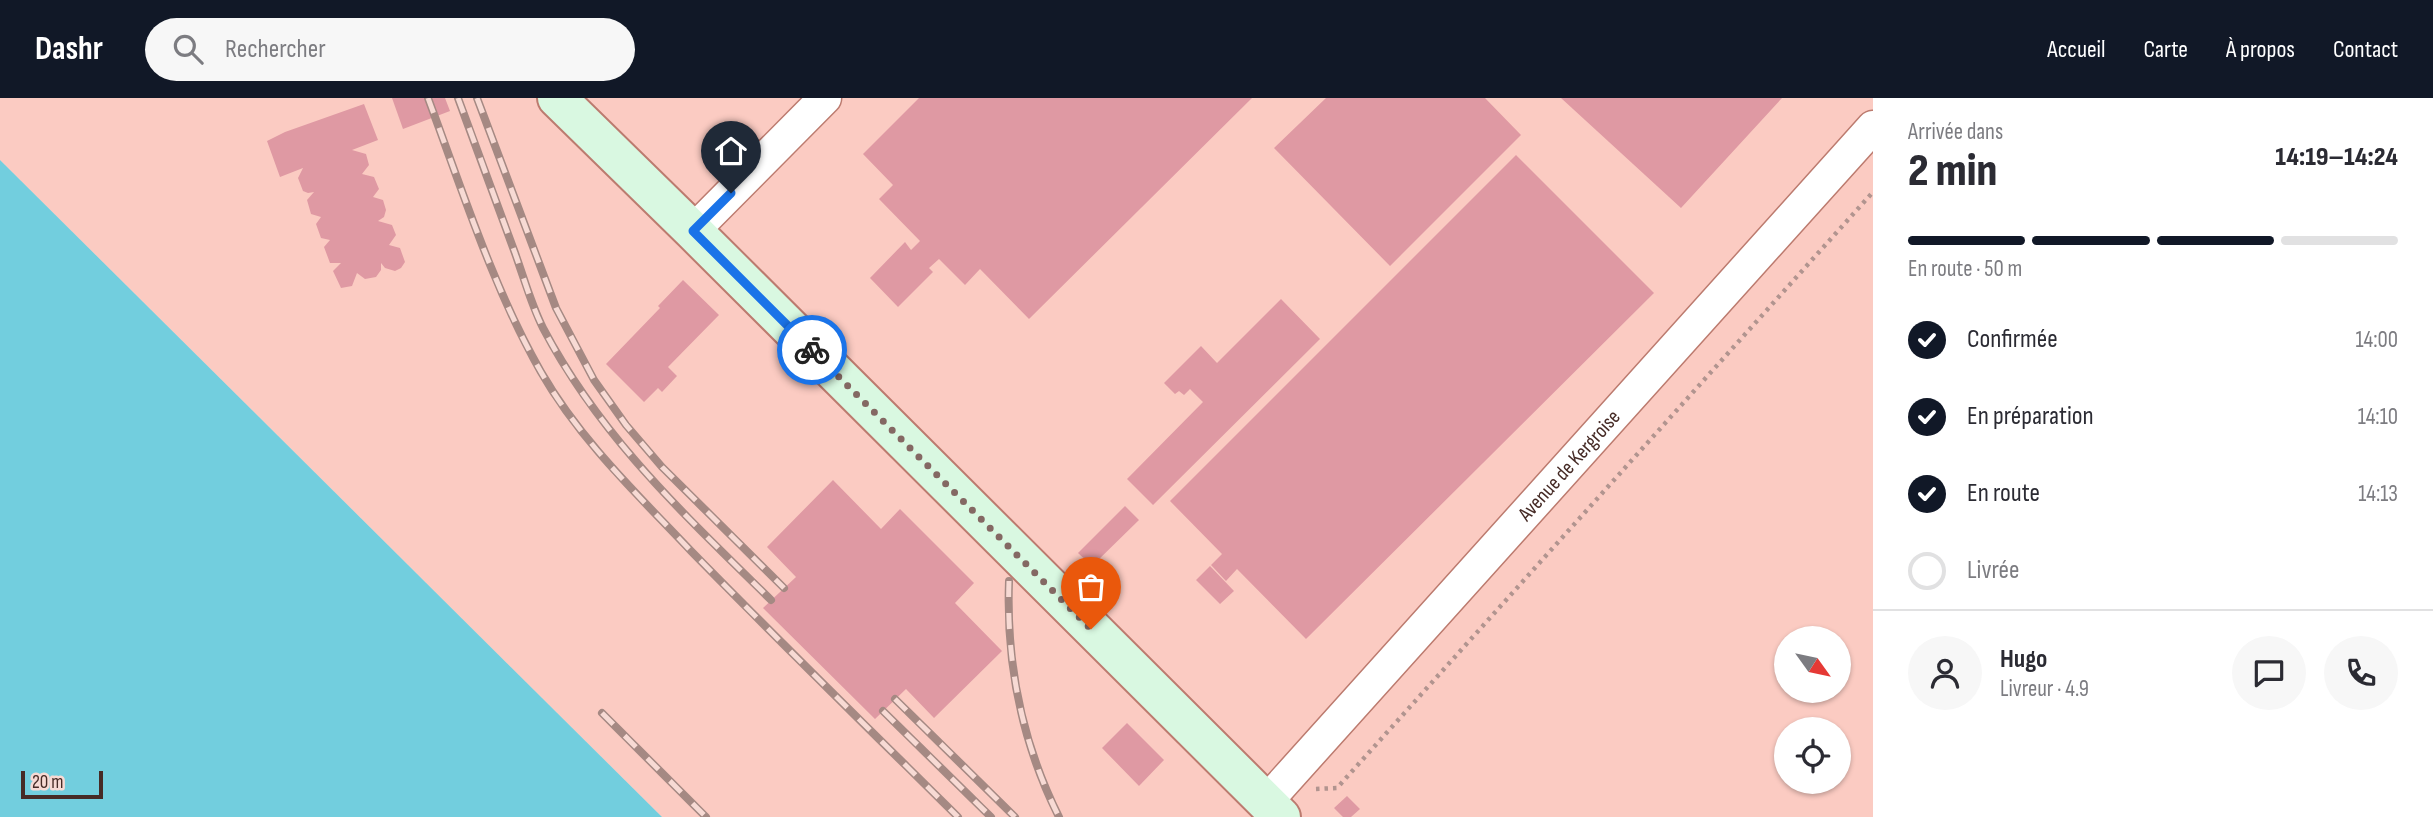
<!DOCTYPE html>
<html lang="fr">
<head>
<meta charset="utf-8">
<style>
	:root { --surface:#fff; --page:#f7f7f7; --text:#2b2b33; --muted:#7c7c81; --line:#e1e1e2; --accent:#111827 }
	body { margin:0; font-family:"Sofia Sans Condensed",sans-serif; background:var(--page); color:var(--text); height:100vh; display:flex; flex-direction:column; font-size:26px; white-space:nowrap }
	* { box-sizing:border-box; margin:0 }
	p { font-size:23px; color:var(--muted) }
	.icon { flex:none; width:38px; height:38px; fill:none; stroke:currentColor; stroke-width:2; stroke-linecap:round; stroke-linejoin:round }
	.map { position:relative; flex:1; overflow:hidden }
	.panel { display:flex; flex-direction:column; background:var(--surface); width:560px }
	.panel>* { flex:none }
	.needle { width:46px; rotate:123deg }
	.controls { position:absolute; left:1774px; top:528px; display:grid; gap:14px }
	.controls a { display:grid; place-items:center; width:77px; height:77px; border-radius:50%; background:var(--surface); box-shadow:0 2px 5px #0004; font-size:35px }
	.scale { position:absolute; left:21px; bottom:18px; width:82px; box-sizing:border-box; padding-left:7px; border:4px solid #462b26; border-top:0; font-size:19px; line-height:24px; white-space:nowrap; color:#462b26; -webkit-text-stroke:5px #f7dad4; paint-order:stroke }
	.pin { position:absolute; display:grid; place-items:center; width:60px; height:60px; color:#fff; margin:-72px -30px; border-radius:50% 50% 50% 0; rotate:-45deg; box-shadow:0 0 7px #0007 }
	.pin .icon { rotate:45deg }
	.courier { position:absolute; display:grid; place-items:center; width:70px; height:70px; margin:-35px; border:5px solid #1a73e8; border-radius:50%; background:#fff; color:#222; box-shadow:0 2px 9px #0007 }
	.summary em { font-style:normal; font-weight:800 }
	.summary div { display:flex; flex-direction:column-reverse }
	.summary { display:flex; align-items:center; justify-content:space-between; height:119px; padding:0 35px }
	h1 { font-size:46px; font-weight:800; line-height:52px }
	.bar { display:grid; grid-template-columns:repeat(4,1fr); gap:10px 7px; align-content:center; height:84px; padding:0 35px }
	.bar i { height:9px; border-radius:5px; background:var(--line) }
	.bar .current { background:var(--accent) }
	.bar p { grid-column:span 4 }
	.line { display:flex; align-items:center; gap:18px; padding:0 35px; border-top:2px solid var(--line) }
	.line div { flex:1 }
	.round { display:grid; place-items:center; flex:none; width:74px; height:74px; border-radius:37px; background:var(--page) }
	ol { padding:0 35px; list-style:none }
	li { display:flex; align-items:center; gap:21px; height:77px }
	li p { margin-inline-start:auto }
	li .icon { padding:7px; border-radius:50%; background:var(--accent); color:#fff; stroke-width:4 }
	li:last-child { color:var(--muted) }
	li i { width:38px; height:38px; border:4px solid var(--line); border-radius:50% }
	header { display:flex; align-items:center; gap:42px; box-sizing:border-box; height:98px; padding:0 35px; background:var(--accent); color:#fff }
	header strong { font-size:33px }
	nav { display:flex; gap:38px; margin-inline-start:auto; font-size:24px }
	.search { width:490px; height:63px; background:var(--page); display:flex; align-items:center; gap:18px; box-sizing:border-box; padding:0 24px; border-radius:38px; color:var(--muted); font-size:26px }
	main { display:flex; flex:1; min-height:0 }
	.map>svg:first-child { display:block }
	.built { fill:#fbcbc2; fill-rule:evenodd }
	.water { fill:#72cede }
	.building { fill:#df99a3 }
	.lines { fill:none; stroke-linecap:round; stroke-linejoin:round }
	.street-casing { stroke:#bc7b6f; stroke-width:35 }
	.secondary-casing { stroke:#bc7b6f; stroke-width:42 }
	.path { stroke:#b1948f; stroke-width:4.5; stroke-dasharray:3.5 5; stroke-linecap:butt }
	.street { stroke:#fff; stroke-width:32 }
	.secondary { stroke:#d9f8e1; stroke-width:38 }
	.rail-casing { stroke:#a58983; stroke-width:8 }
	.rail { stroke:#f7dad4; stroke-width:5; stroke-dasharray:16; stroke-linecap:butt }
	.done { stroke:#846863; stroke-width:7; stroke-dasharray:0 12.6 }
	.route { stroke:#1a73e8; stroke-width:9 }
	.labels { text-anchor:middle; stroke-width:5; stroke-linejoin:round; paint-order:stroke }
	.street-label { font-size:21px; fill:#462b26; stroke:#f7dad4 }
</style>
</head>
<body>
<header>
<strong>Dashr</strong>
<div class="search"><svg class="icon" aria-label="search" viewBox="0 0 24 24"><circle cx="10" cy="10" r="6"/><path d="M15 15l6 6"/></svg>Rechercher</div>
<nav><a>Accueil</a><a>Carte</a><a>À propos</a><a>Contact</a></nav>
</header>
<main>
<div class="map">
<svg width="1873" height="719" viewBox="0 0 1873 719">
	<rect width="100%" height="100%" fill="#f7dad4"/>
	<path class="built" d="M0,0H1873V719H662L0,62ZM1787,541H1839V593H1787ZM1787,632H1839V684H1787Z"/>
	<path class="water" d="M0,62L662,719H0Z"/>
	<path class="building" d="M392,0H445L450,13L403,31Z
		M919,0H1252L1029,221L980,171L965,187L939,161L929,170L933,174L898,209L870,180L905,144L911,152L920,143L879,101L893,87L863,56Z
		M1326,0H1485L1521,37L1390,168L1274,50Z
		M1561,0H1782L1681,110Z
		M364,6L378,42L352,52L366,56L369,67L362,76L374,79L379,91L373,99L383,102L386,112L384,119L378,123L392,127L396,137L389,147L400,150L405,164L401,170L395,173L385,170L381,165V172L376,179L365,181L357,175L352,188L341,190L333,173L341,165H330L324,149L330,142L321,140L316,126L321,119L311,116L307,102L314,94L308,95L303,93L298,80L303,70L280,79L267,43L285,34Z
		M1516,57L1654,195L1306,541L1237,471L1226,483L1211,467L1222,456L1170,403Z
		M683,182L719,217L668,269L677,278L662,294L658,290L644,304L606,266L660,210L658,208Z
		M1281,201L1320,241L1153,407L1127,381L1203,304L1190,291L1184,297L1179,293L1175,296L1164,285L1201,248L1217,265Z
		M833,382L881,431L900,411L974,485L955,505L1002,553L934,620L906,591L875,621L763,510L796,479L767,449Z
		M1125,408L1139,422L1092,468L1078,455Z
		M1210,468L1234,493L1220,506L1196,482Z
		M1127,625L1164,662L1139,688L1102,650Z
		M1347,698L1360,711L1351,719H1343L1334,710Z"/>
	<g class="lines">
		<g class="street-casing">
			<g id="street">
				<path d="M693,133L825,0"/>
				<path id="s1" d="M1266,704L1873,29"/>
			</g>
		</g>
		<g class="secondary-casing">
			<path id="secondary" d="M557,0L693,133L1281,719"/>
		</g>
		<path class="path" d="M1316,691L1337,690L1873,94"/>
		<use href="#street" class="street"/>
		<use href="#secondary" class="secondary"/>
		<g class="rail-casing">
			<path id="rail" d="M428,0C462,91 493,190 541,274C580,342 638,397 691,453C779,543 869,631 958,719
				M458,0C477,51 496,103 515,155C524,180 531,206 543,230C601,340 684,416 771,502
				M477,0L556,210L594,282L626,327L662,369L784,490
				M1009,483C1006,565 1022,645 1059,719
				M895,601L1015,719
				M883,613L991,719
				M602,615L706,719"/>
		</g>
		<use href="#rail" class="rail"/>
	</g>
	<g class="lines">
		<path class="done" d="M812,252L1091,531"/>
		<path class="route" d="M731,95L693,133L812,252"/>
	</g>
	<g class="labels">
		<g class="street-label">
			<text dy="7" stroke="none"><textPath href="#s1" startOffset="453">Avenue de Kergroise</textPath></text>
		</g>
	</g>
</svg>
<div class="controls">
<a><svg class="needle" viewBox="-14 -14 28 28"><path d="M0-13l5 13h-10z" fill="#e53935"/><path d="M0 13l5-13h-10z" fill="#7c7c81"/></svg></a>
<a><svg class="icon" aria-label="locate" viewBox="0 0 24 24"><circle cx="12" cy="12" r="6"/><path d="M12 2v4M12 18v4M2 12h4M18 12h4"/></svg></a>
</div>
<div class="scale">20 m</div>
<div class="pin" style="left:1091px;top:531px;background:#ea580c"><svg class="icon" aria-label="bag" viewBox="0 0 24 24"><path d="M5 8h14l-1 12H6zM9 8a3 3 0 0 1 6 0"/></svg></div>
<div class="pin" style="left:731px;top:95px;background:#1f2937"><svg class="icon" aria-label="home" viewBox="0 0 24 24"><path d="M3 11l9-7 9 7M6 9v11h12V9"/></svg></div>
<div class="courier" style="left:812px;top:252px"><svg class="icon" aria-label="bike" viewBox="0 0 24 24"><circle cx="6" cy="16" r="4"/><circle cx="18" cy="16" r="4"/><path d="M6 16l4-8h5l3 8M10 8l3 8H6M13 5h3"/></svg></div>
</div>
<section class="panel">
<div class="summary"><div><h1>2 min</h1><p>Arrivée dans</p></div><em>14:19–14:24</em></div>
<div class="bar"><i class="current"></i><i class="current"></i><i class="current"></i><i></i><p>En route · 50 m</p></div>
<ol>
<li><svg class="icon" aria-label="check" viewBox="0 0 24 24"><path d="M5 12l5 5 9-10"/></svg>Confirmée<p>14:00</p></li>
<li><svg class="icon" aria-label="check" viewBox="0 0 24 24"><path d="M5 12l5 5 9-10"/></svg>En préparation<p>14:10</p></li>
<li><svg class="icon" aria-label="check" viewBox="0 0 24 24"><path d="M5 12l5 5 9-10"/></svg>En route<p>14:13</p></li>
<li><i></i>Livrée</li>
</ol>
<div class="line" style="height:126px"><a class="round"><svg class="icon" aria-label="person" viewBox="0 0 24 24"><circle cx="12" cy="8" r="4"/><path d="M4 21q1-7 8-7t8 7"/></svg></a><div><b>Hugo</b><p>Livreur · 4.9</p></div><a class="round"><svg class="icon" aria-label="chat" viewBox="0 0 24 24"><path d="M4 5h16v11H9l-5 4z"/></svg></a><a class="round"><svg class="icon" aria-label="phone" viewBox="0 0 24 24"><path d="M5 4h4l2 5-3 2q2 4 5 5l2-3 5 2v4C11 20 4 13 5 4z"/></svg></a></div>
</section>
</main>
</body>
</html>
